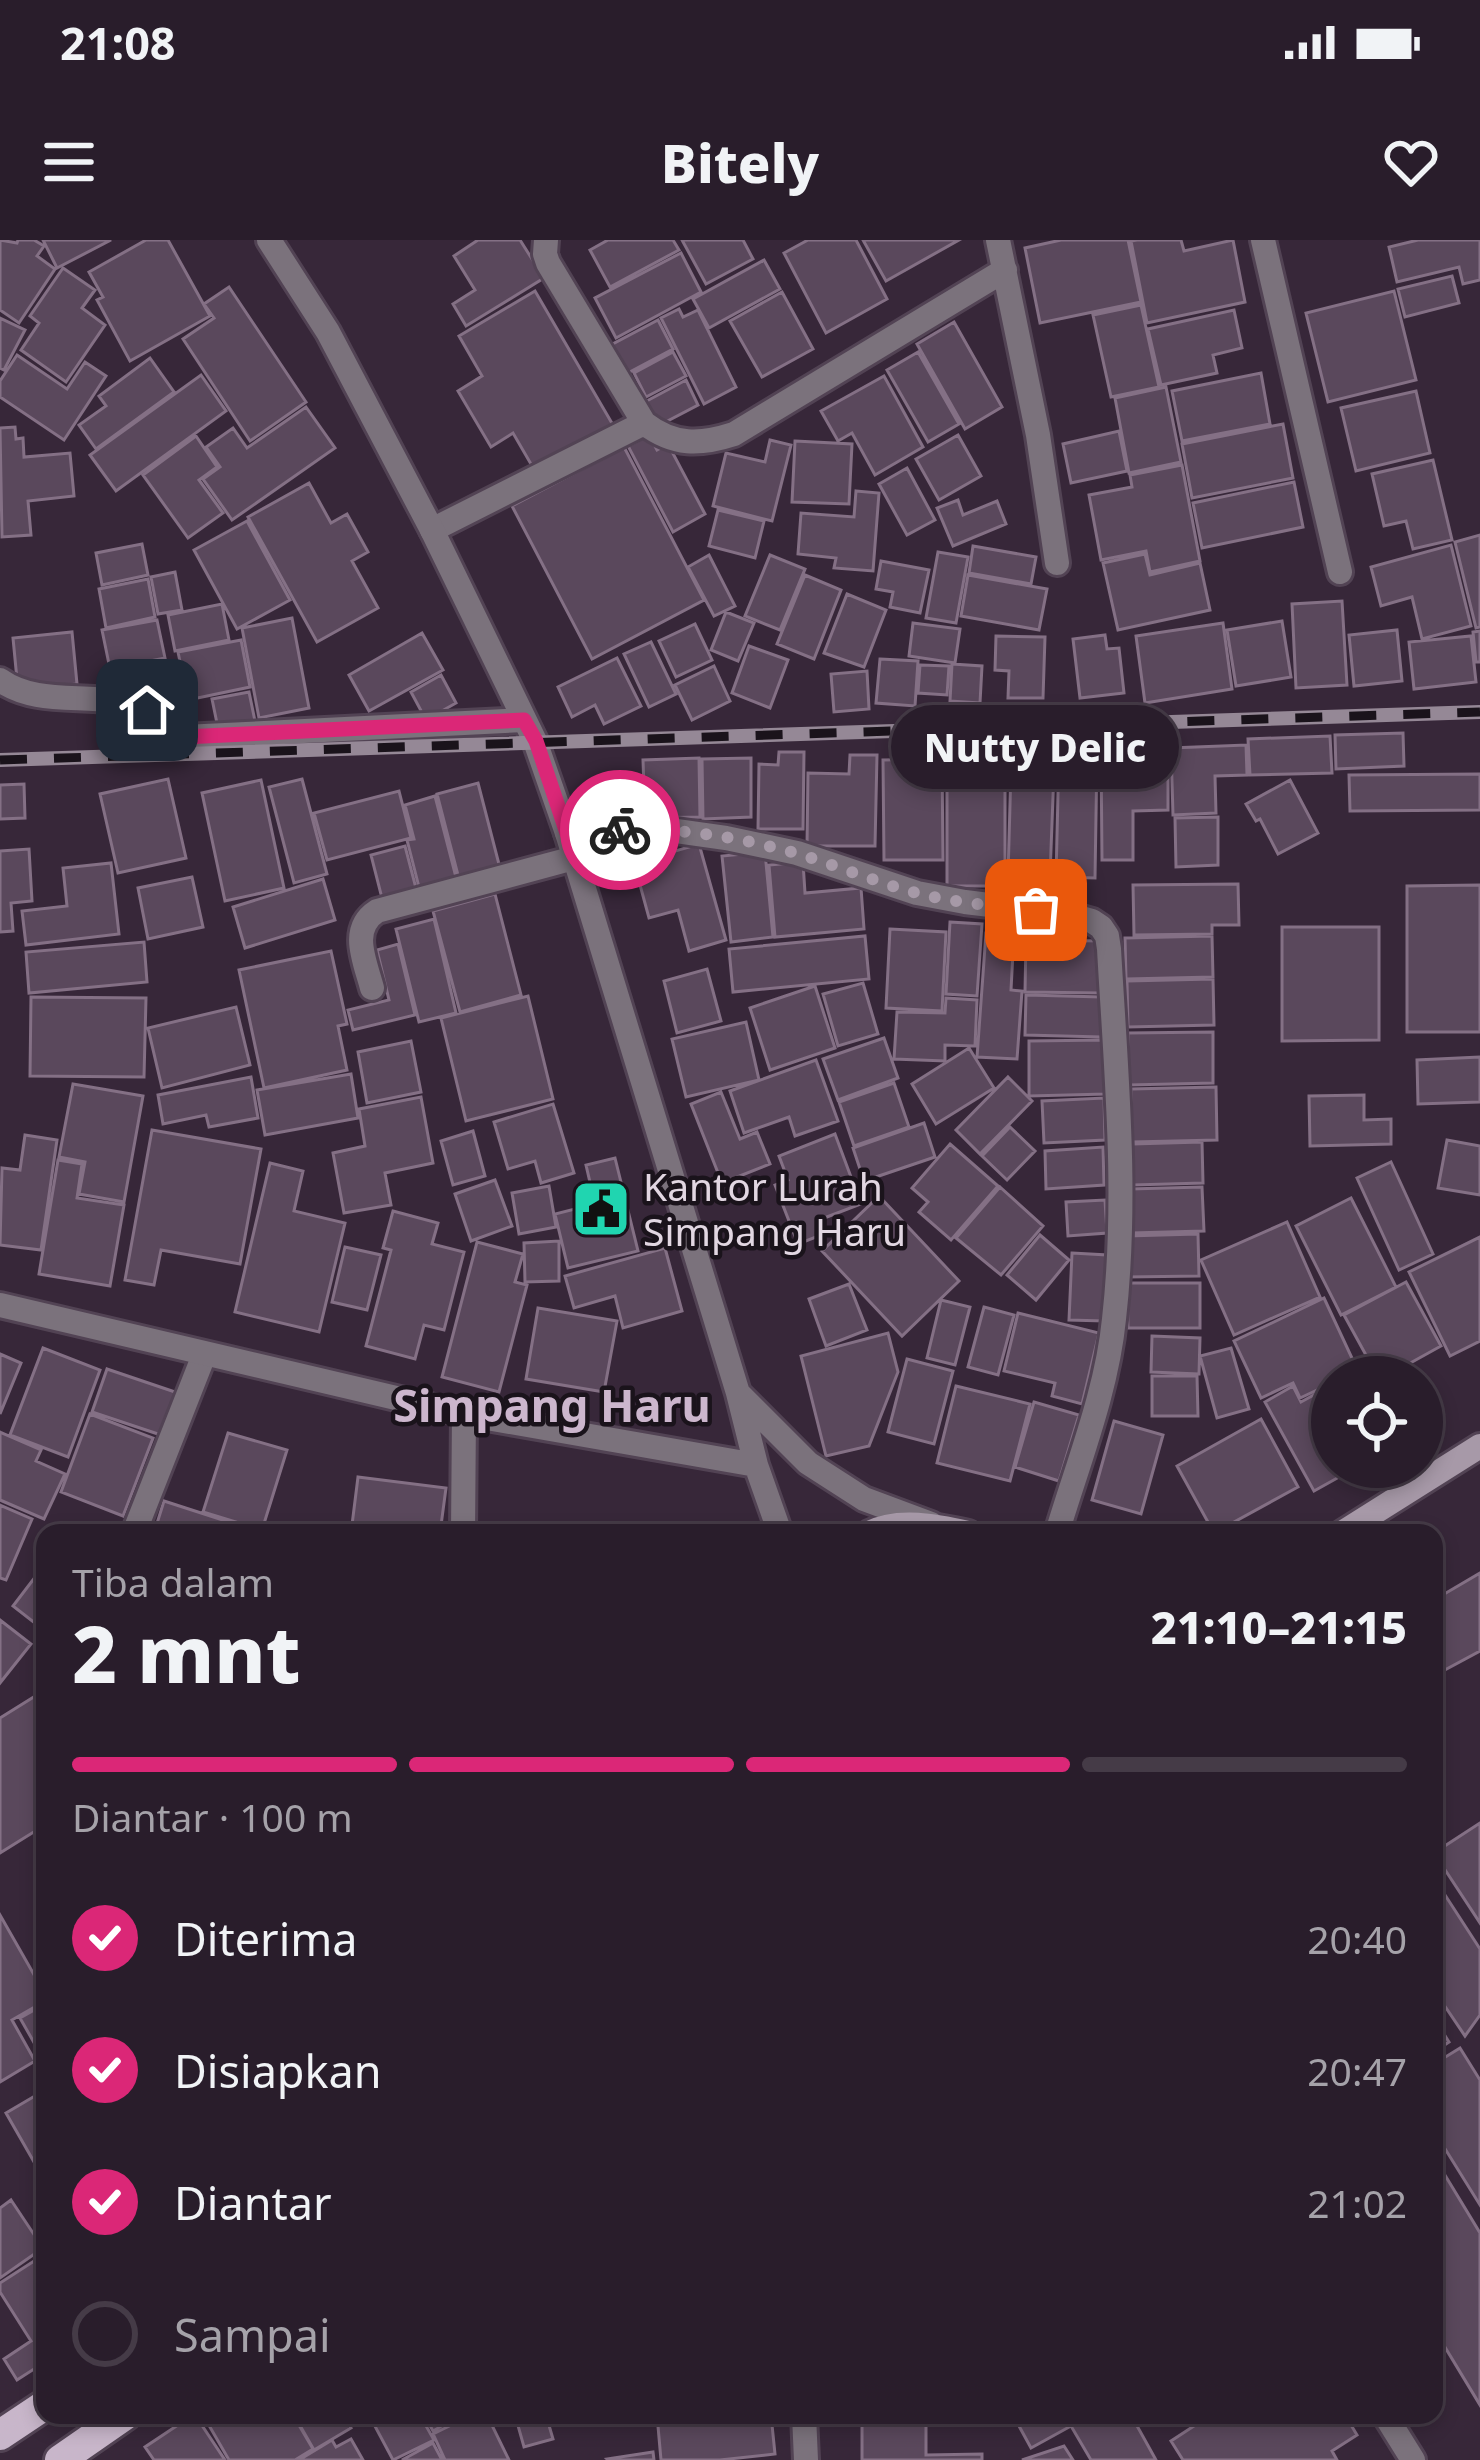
<!DOCTYPE html>
<html lang="id">
<head>
<meta charset="utf-8">
<style>
	:root { --surface:#291d2b; --page:#312633; --text:#f1f3f6; --muted:#a5a2a9; --line:#453b47; --accent:#db2777 }
	body { margin:0; font-family:"Noto Sans",sans-serif; background:var(--page); color:var(--text); height:100vh; display:flex; flex-direction:column; font-size:45px; white-space:nowrap }
	* { box-sizing:border-box; margin:0 }
	p { font-size:39px; color:var(--muted) }
	.icon { flex:none; width:66px; height:66px; fill:none; stroke:currentColor; stroke-width:2; stroke-linecap:round; stroke-linejoin:round }
	.map { position:relative; flex:1; overflow:hidden }
	.drawer { position:absolute; left:36px; top:1284px; width:1407px; height:900px; display:flex; flex-direction:column; background:var(--surface); border-radius:24px; box-shadow:0 6px 18px #0003,0 0 0 3px var(--line) }
	.drawer>* { flex:none }
	.buttons { position:absolute; left:1311px; top:1116px; display:grid; gap:24px }
	.buttons a { display:grid; place-items:center; width:132px; height:132px; border-radius:50%; background:var(--surface); box-shadow:0 6px 18px #0003,0 0 0 3px var(--line); font-size:60px }
	.pin { position:absolute; display:grid; place-items:center; width:102px; height:102px; color:#fff; margin:-51px; border-radius:24px; box-shadow:0 6px 18px #0006 }
	.courier { position:absolute; display:grid; place-items:center; width:120px; height:120px; margin:-60px; border:9px solid #db2777; border-radius:50%; background:#fff; color:#222; box-shadow:0 3px 15px #0007 }
	.bubble { position:absolute; height:84px; border-radius:42px; background:var(--surface); box-shadow:0 6px 18px #0003,0 0 0 3px var(--line); font-size:39px; font-weight:800; line-height:84px; text-align:center }
	.headline em { font-style:normal; font-weight:800 }
	.headline div { display:flex; flex-direction:column-reverse }
	.headline { display:flex; align-items:center; justify-content:space-between; height:204px; padding:0 36px }
	h1 { font-size:78px; font-weight:800; line-height:90px }
	.bar { display:grid; grid-template-columns:repeat(4,1fr); gap:18px 12px; align-content:center; height:144px; padding:0 36px }
	.bar i { height:15px; border-radius:9px; background:var(--line) }
	.bar .on { background:var(--accent) }
	.bar p { grid-column:span 4 }
	ol { padding:0 36px; list-style:none }
	li { display:flex; align-items:center; gap:36px; height:132px }
	li p { margin-inline-start:auto }
	li .icon { padding:12px; border-radius:50%; background:var(--accent); color:#fff; stroke-width:4 }
	li:last-child { color:var(--muted) }
	li i { width:66px; height:66px; border:6px solid var(--line); border-radius:50% }
	.status { display:flex; justify-content:space-between; align-items:center; height:84px; padding:0 60px; background:var(--surface); direction:ltr }
	.status svg { height:33px; fill:currentColor }
	header { display:flex; justify-content:space-between; align-items:center; height:156px; padding:0 36px; background:var(--surface); font-size:54px; font-weight:800 }
	.map>svg:first-child { display:block }
	.building { fill:#5a485c; stroke:#847085; stroke-width:3 }
	.lines { fill:none; stroke-linecap:round; stroke-linejoin:round }
	.minor-casing { stroke:#524354; stroke-width:30 }
	.tertiary-casing { stroke:#524354; stroke-width:30 }
	.secondary-casing { stroke:#524354; stroke-width:30 }
	.primary-casing { stroke:#524354; stroke-width:36 }
	.minor { stroke:#7b727c; stroke-width:24 }
	.tertiary { stroke:#7b727c; stroke-width:24 }
	.secondary { stroke:#a799a8; stroke-width:24 }
	.primary { stroke:#c8b6ca; stroke-width:30 }
	.rail-casing { stroke:#958896; stroke-width:14 }
	.rail { stroke:#1a131b; stroke-width:9; stroke-dasharray:27; stroke-linecap:butt }
	.done { stroke:#a699a7; stroke-width:12; stroke-dasharray:0 21.6 }
	.route { stroke:#db2777; stroke-width:15 }
	.labels { text-anchor:middle; stroke-width:9; stroke-linejoin:round; paint-order:stroke }
	.poi-label { font-size:39px; fill:#e2d7e2; stroke:#1a131b; text-anchor:start }
	.quarter-label { font-size:45px; font-weight:bold; fill:#ccb6cd; stroke:#1a131b }
</style>
</head>
<body>
<div class="status"><b>21:08</b><svg viewBox="0 0 49 12"><path d="M0 12V9h3v3zM5 12V6h3v6zM10 12V3h3v9zM15 12V0h3v12zM26 1h20v11H26zM47 4h2v5h-2z"/></svg></div>
<header><svg class="icon" aria-label="menu" viewBox="0 0 24 24"><path d="M4 6h16M4 12h16M4 18h16"/></svg>Bitely<svg class="icon" aria-label="heart" viewBox="0 0 24 24"><path d="M12 20l-8-8c-3-5 5-10 8-4 3-6 11-1 8 4z"/></svg></header>
<div class="map">
<svg width="1480" height="2220" viewBox="0 0 1480 2220">
	<rect width="100%" height="100%" fill="#372739"/>
	<path class="building" d="M0,0L17,3L18,0H34L44,6L37,16L55,29L19,83L0,70Z
		M43,0H111L57,28Z
		M146,0H168L210,76L130,121L97,60L103,57L89,32Z
		M478,0H520L544,38L466,86L453,64L475,50L454,16Z
		M608,0H673L679,10L610,47L590,10Z
		M682,0H743L753,19L706,44Z
		M808,0H856L887,59L826,93L784,13Z
		M863,0H959L886,41Z
		M1061,0H1128L1141,62L1040,83L1025,8Z
		M1137,0H1181L1184,11L1233,0L1245,62L1147,83L1131,1Z
		M1418,0H1480V40L1463,44L1459,27L1397,42L1389,7Z
		M681,13L701,52L616,98L595,58Z
		M764,20L780,49L709,88L693,59Z
		M63,28L95,50L82,68L105,85L66,142L21,110L39,83L30,76Z
		M1452,36L1459,63L1405,77L1398,49Z
		M229,47L306,162L250,201L183,99L214,78L204,64Z
		M535,51L613,185L535,231L513,193L491,207L458,151L482,136L459,96Z
		M1394,51L1416,140L1328,162L1306,73Z
		M782,52L813,109L762,137L730,81Z
		M1141,65L1159,147L1111,157L1093,75Z
		M679,69L683,77L698,70L736,147L704,164L661,78Z
		M1234,70L1242,108L1213,115L1217,133L1161,145L1148,89Z
		M0,78L25,90L4,130L0,128Z
		M658,80L673,109L624,135L609,106Z
		M954,82L1002,167L965,189L917,104Z
		M673,112L686,136L646,157L634,133Z
		M918,112L959,184L928,202L887,130Z
		M17,115L67,149L85,122L106,136L64,200L0,157V141Z
		M150,118L174,152L96,209L79,185L106,166L99,156Z
		M1261,133L1270,184L1182,201L1172,151Z
		M201,135L226,171L116,251L90,215Z
		M884,136L923,207L875,235L852,193L838,201L821,171Z
		M686,140L698,165L656,187L643,163Z
		M1166,147L1181,222L1129,233L1115,158Z
		M1416,151L1430,213L1356,231L1341,168Z
		M306,167L335,208L232,280L203,239L220,227L206,207L233,188L247,208Z
		M1283,184L1293,238L1192,258L1182,204Z
		M15,187L16,199L23,198L24,217L70,213L74,256L28,261L31,295L2,297L0,188Z
		M1119,191L1127,231L1071,243L1063,204Z
		M649,195L657,210L668,204L705,274L673,292L628,206Z
		M958,195L981,236L939,260L916,219Z
		M196,196L217,227L199,240L223,273L188,298L143,235Z
		M770,200L791,205L772,281L713,266L726,213L765,222Z
		M795,201L852,204L849,264L792,262Z
		M624,207L704,360L592,419L512,266Z
		M1433,220L1452,300L1413,309L1406,281L1384,286L1372,234Z
		M1182,225L1200,321L1150,332L1146,311L1101,320L1089,255L1132,247L1130,235Z
		M907,228L935,280L907,295L879,244Z
		M1294,242L1303,287L1202,308L1193,263Z
		M309,243L331,283L347,274L368,312L352,321L378,368L317,402L248,277Z
		M856,251L879,253L873,331L834,328L836,318L798,314L801,273L854,277Z
		M958,260L963,275L997,261L1006,284L953,306L937,268Z
		M718,270L764,281L755,318L709,306Z
		M247,281L290,360L237,389L194,310Z
		M1480,295V387L1476,388L1455,302Z
		M142,304L148,335L102,345L96,313Z
		M1451,305L1471,386L1422,399L1412,357L1381,366L1371,327Z
		M973,306L1036,317L1031,344L969,333Z
		M938,312L968,317L956,383L926,378Z
		M1145,314L1150,335L1200,323L1210,370L1118,390L1103,323Z
		M709,315L735,366L714,376L688,327Z
		M770,315L805,329L780,390L745,376Z
		M881,321L929,330L920,373L890,367L893,352L876,349Z
		M175,332L182,370L158,374L151,337Z
		M805,335L841,350L814,419L777,404Z
		M968,335L1047,349L1039,390L961,376Z
		M148,339L155,377L106,388L99,349Z
		M847,354L886,370L864,427L824,413Z
		M1342,361L1347,445L1296,448L1292,364Z
		M222,364L229,400L175,411L168,375Z
		M726,372L754,383L738,421L711,410Z
		M292,378L309,468L259,478L242,388Z
		M157,380L165,418L110,429L102,390Z
		M1282,381L1291,437L1236,446L1227,390Z
		M913,383L960,389L955,423L909,416Z
		M1223,383L1232,449L1145,463L1136,396Z
		M695,384L712,420L676,437L659,401Z
		M1397,390L1402,441L1354,446L1349,395Z
		M1480,391V422H1476L1473,392Z
		M72,392L77,444L18,450L13,398Z
		M422,393L443,430L369,471L349,435Z
		M1105,395L1107,409L1119,408L1124,453L1080,458L1073,399Z
		M996,396L1045,397L1043,458H1008L1009,431L995,430Z
		M1471,396L1476,442L1414,449L1409,402Z
		M241,400L250,447L188,460L178,412Z
		M651,402L676,454L649,467L624,414Z
		M749,406L788,420L770,468L732,453Z
		M617,418L641,466L604,484L595,465L572,477L558,447Z
		M880,419L918,421L915,466L876,463Z
		M952,424L982,426L980,463L950,461Z
		M920,425L949,426L947,455L918,453Z
		M714,426L730,461L692,480L675,445Z
		M867,431L869,469L834,472L831,434Z
		M441,435L456,463L426,480L411,452Z
		M249,452L256,486L219,493L212,459Z
		M1403,493L1404,526L1336,529L1335,495Z
		M1330,496L1332,533L1250,535L1248,499Z
		M1246,505L1247,535L1215,536L1216,573L1173,575L1171,508Z
		M1168,507V570L1133,571V620H1102L1101,509Z
		M779,512H804L803,589H758L759,524L778,525Z
		M947,512H1005V646H947Z
		M1059,514H1097L1095,638L1056,637Z
		M850,515H877L875,606H807L808,533L849,534Z
		M699,518L700,577L645,578L643,520Z
		M751,518V577L703,579L702,519Z
		M942,519L943,620H884L883,520Z
		M1011,529L1054,530L1050,636H1008Z
		M1480,534V570L1350,571L1349,535Z
		M168,539L186,618L118,633L100,554Z
		M302,539L327,634L294,643L269,547Z
		M261,540L284,648L225,661L202,553Z
		M1290,540L1318,593L1278,614L1260,579L1256,581L1246,564Z
		M478,543L501,632L460,643L437,554Z
		M24,544L25,578L0,579V545Z
		M399,551L411,598L327,620L314,573Z
		M435,556L457,641L420,651L407,600L414,599L405,565Z
		M1218,577V625L1176,627L1175,578Z
		M699,604L726,700L689,711L678,670L649,678L634,623Z
		M405,606L417,652L383,662L371,615Z
		M29,609L32,661L11,663L13,691L0,692V611Z
		M765,612L773,697L731,702L722,616Z
		M803,622L805,653L861,648L864,689L775,697L769,625Z
		M111,623L119,694L26,705L22,671L67,666L63,628Z
		M192,637L203,687L148,699L138,648Z
		M323,639L335,680L245,708L233,667Z
		M1238,644L1239,685H1212V694L1134,695L1133,645Z
		M1480,645V792H1407V646Z
		M495,654L521,755L460,772L433,671Z
		M434,679L456,773L419,782L396,689Z
		M950,682L982,684L977,756L946,754Z
		M1282,687H1379V800L1282,801Z
		M890,689L946,692L942,771L886,768Z
		M986,693L1014,694L1011,750L1022,751L1017,819L977,817Z
		M865,696L869,739L733,752L729,709Z
		M1212,696L1213,737L1126,739L1125,698Z
		M1026,700L1102,701L1101,753L1025,752Z
		M144,702L147,742L29,753L26,712Z
		M398,704L415,775L353,790L348,770L389,760L377,710Z
		M331,711L347,784L338,786L347,830L264,848L239,730Z
		M707,729L721,781L677,793L664,741Z
		M1213,739L1214,785L1128,787L1127,741Z
		M863,743L878,794L838,806L823,754Z
		M815,746L835,808L770,830L750,768Z
		M1026,755L1102,757V797L1025,795Z
		M528,756L553,859L466,881L441,778Z
		M31,757L146,758L144,837L30,836Z
		M946,758L977,760L975,806L945,805V821L894,819L897,772L945,773Z
		M236,767L250,825L162,848L148,788Z
		M746,782L759,840L686,857L672,799Z
		M1213,792V843L1129,845L1128,793Z
		M884,798L898,838L838,860L823,819Z
		M1105,800L1106,854L1029,856V801Z
		M411,801L421,852L367,863L358,812Z
		M969,808L994,848L936,884L912,844Z
		M1480,817V862L1418,864L1417,820Z
		M816,820L838,881L795,896L789,877L744,893L730,851Z
		M351,834L358,878L265,895L257,850Z
		M251,837L258,878L209,887L206,875L163,884L158,855Z
		M1008,837L1032,861L980,914L956,890Z
		M894,843L909,887L854,906L839,862Z
		M73,844L143,856L124,962L79,954L85,922L59,917Z
		M1216,847L1217,900L1132,902L1131,849Z
		M721,852L740,899L757,892L770,924L722,943L691,864Z
		M1364,855V880L1391,879V904L1310,906L1309,856Z
		M421,857L433,923L385,933L391,965L344,973L333,913L365,906L359,869Z
		M1104,858L1105,900L1044,903L1042,861Z
		M553,864L574,933L541,943L535,921L508,929L494,882Z
		M924,883L935,917L864,941L853,908Z
		M1010,887L1035,911L1007,940L982,916Z
		M152,890L261,909L240,1024L161,1010L154,1045L125,1040Z
		M473,891L485,936L453,945L441,901Z
		M835,894L861,964L819,980L824,994L798,1004L775,945L788,940L779,916Z
		M25,895L57,900L41,1010L0,1005L2,928L20,930Z
		M1447,900L1480,906V955L1438,948Z
		M1202,902L1203,943L1133,945L1132,904Z
		M950,904L998,946L951,1000L919,972L928,962L912,948Z
		M1103,907L1104,945L1046,949L1045,911Z
		M615,918L638,1011L568,1028L555,974L595,964L586,925Z
		M58,920L82,924L77,958L124,965L110,1046L39,1034Z
		M1391,922L1433,1014L1399,1030L1357,938Z
		M270,923L303,931L294,971L345,983L319,1092L235,1072Z
		M495,940L512,986L471,1001L455,954Z
		M549,946L556,987L519,994L512,953Z
		M1000,947L1043,986L1001,1035L956,998Z
		M1202,947L1204,991L1131,993L1130,949Z
		M879,956L959,1041L902,1096L822,1011Z
		M1351,958L1396,1047L1341,1075L1296,986Z
		M1105,960L1107,993L1068,996L1066,962Z
		M393,971L438,983L432,1004L464,1012L444,1090L424,1085L415,1119L366,1106L391,1010L383,1008Z
		M1287,982L1320,1057L1234,1095L1201,1020Z
		M1198,994L1199,1036L1127,1037L1126,996Z
		M1040,995L1069,1020L1036,1060L1007,1035Z
		M1480,997V1101L1450,1116L1409,1032Z
		M559,1001V1041L525,1042L524,1003Z
		M477,1002L523,1014L515,1042L527,1045L499,1152L442,1137Z
		M345,1007L381,1015L367,1070L332,1062Z
		M665,1008L682,1071L623,1088L615,1056L574,1068L565,1036Z
		M1072,1013L1107,1015L1104,1081L1069,1080Z
		M1406,1042L1441,1106L1385,1137H1378L1344,1075Z
		M1127,1043H1200V1088H1128Z
		M849,1044L867,1090L826,1106L809,1059Z
		M1324,1058L1358,1131L1345,1137H1332V1143L1300,1158L1293,1143L1261,1158L1234,1101Z
		M941,1060L970,1067L955,1125L927,1118Z
		M984,1067L1014,1075L998,1135L968,1127Z
		M538,1068L617,1081L604,1152L526,1139Z
		M1018,1073L1099,1093L1082,1164L1052,1156L1055,1143L1004,1131Z
		M888,1093L898,1132L869,1206L826,1216L801,1116Z
		M1152,1096L1200,1098L1199,1134L1151,1132Z
		M43,1108L100,1130L68,1217L10,1195Z
		M1231,1108L1249,1169L1217,1178L1200,1116Z
		M0,1114L21,1123L0,1174Z
		M907,1119L953,1131L934,1204L888,1192Z
		M107,1129L178,1153L164,1196L92,1172Z
		M1152,1136H1197L1198,1176H1152Z
		M1332,1145V1227H1357L1314,1251L1265,1162L1293,1146L1301,1162Z
		M956,1146L1030,1164L1010,1241L937,1223Z
		M1034,1162L1079,1175L1059,1241L1015,1227Z
		M90,1174L153,1198L123,1276L61,1252Z
		M1261,1179L1298,1247L1214,1293L1177,1226Z
		M1114,1181L1163,1195L1141,1274L1092,1260Z
		M0,1192L41,1210L36,1221L65,1234L44,1279L0,1260Z
		M228,1193L287,1210L262,1290L203,1272Z
		M358,1237L446,1248L440,1293H351Z
		M164,1261L229,1282L225,1293H154Z
		M0,1265L32,1279L6,1340L0,1338Z
		M230,1283L264,1293H227Z
		M42,1328L45,1330V1391L13,1366Z
		M1480,1333V1411L1441,1432L1434,1420V1360Z
		M0,1380L31,1404L0,1443Z
		M45,1450V1585L0,1613V1478Z
		M1480,1583V1683L1434,1613Z
		M1434,1638L1480,1709V1775L1465,1796L1434,1750Z
		M0,1675L45,1754V1761L12,1780L35,1821L0,1842Z
		M45,1764V1822L20,1778Z
		M1434,1778L1449,1802L1434,1812Z
		M1460,1808L1480,1840V1965L1434,1891V1824Z
		M40,1853L45,1861V1941L6,1873Z
		M1434,1917L1480,1993V2165L1434,2089Z
		M11,1960L43,2008L0,2038V1968Z
		M45,2014V2122L17,2140L4,2119L31,2101L0,2052V2043Z
		M193,2175H195L225,2220H154L145,2207Z
		M203,2175H293L313,2209L295,2220H229Z
		M294,2175H344L351,2188L314,2210Z
		M369,2175H420L434,2200L393,2220Z
		M424,2175H461L433,2191Z
		M472,2175H487L509,2220H445L433,2194Z
		M515,2175H546L553,2199L524,2207Z
		M657,2175H771L775,2214L720,2220H661Z
		M862,2175H926V2215L982,2214V2220H862Z
		M1013,2175H1131L1156,2220H1091L1071,2186L1031,2208Z
		M1192,2175H1345L1357,2195L1332,2211L1337,2220H1183L1171,2201L1197,2184Z
		M351,2199L363,2220H299L332,2200L336,2207Z
		M433,2203L442,2220H402Z
		M1064,2206L1073,2220H1022Z
		M653,2212L654,2220H608L607,2219Z"/>
	<g class="lines">
		<g class="minor-casing">
			<path id="minor" d="M546,0L545,14L548,23L644,183
				M998,0L1038,195L1057,323
				M1263,0L1340,332
				M432,290L644,183C674,206 700,205 734,194L1005,30
				M0,440C42,470 100,448 146,470C160,477 168,490 184,497L524,480
				M567,593L655,588L726,598L797,613L917,653L965,662L1071,675L1092,681L1101,687L1107,696L1109,709C1116,832 1128,956 1114,1079C1107,1151 1078,1223 1057,1293
				M372,748C365,721 349,689 377,671L574,618
				M134,1293L204,1115
				M463,1293L464,1174
				M804,2175L806,2220
				M1385,2175L1413,2220"/>
		</g>
		<g class="tertiary-casing">
			<path id="tertiary" d="M269,0L328,92L432,290L535,501L567,593L738,1153L756,1225L780,1293
				M0,1065L464,1174L756,1225
				M740,1155L808,1223L864,1259L931,1284"/>
		</g>
		<g class="secondary-casing">
			<path id="secondary" d="M869,1293C898,1278 937,1286 968,1293
				M1342,1293L1480,1206"/>
		</g>
		<g class="primary-casing">
			<path id="primary" d="M0,2195L45,2165
				M60,2220L125,2175"/>
		</g>
		<use href="#minor" class="minor"/>
		<use href="#tertiary" class="tertiary"/>
		<use href="#secondary" class="secondary"/>
		<use href="#primary" class="primary"/>
		<g class="rail-casing">
			<path id="rail" d="M0,520L1480,472"/>
		</g>
		<use href="#rail" class="rail"/>
	</g>
	<g class="lines">
		<path class="done" d="M620,590C680,587 744,598 802,615C841,627 878,643 917,653C955,663 996,666 1036,670"/>
		<path class="route" d="M147,470L169,490L184,497L524,480L536,501L567,593L620,590"/>
	</g>
	<defs>
		<g id="civic-square" transform="scale(3)"><rect x="-9" y="-9" width="18" height="18" rx="4" fill="#20d5b0" stroke="#1a131b"/><path d="M-.6-6.5H3V-4.5H.6V-3L4-1V1h2V6H-6V1h2V-1L-.6-3ZM-1.2 2.5V6h2.4V2.5Z" fill="#111"/></g>
	</defs>
	<g fill-rule="evenodd">
		<use href="#civic-square" x="601" y="969"/>
	</g>
	<g class="labels">
		<g class="poi-label">
			<text x="643" y="961">Kantor Lurah<tspan x="643" dy="45">Simpang Haru</tspan></text>
		</g>
		<g class="quarter-label">
			<text x="552" y="1182">Simpang Haru</text>
		</g>
	</g>
</svg>
<div class="buttons">
<a><svg class="icon" aria-label="locate" viewBox="0 0 24 24"><circle cx="12" cy="12" r="6"/><path d="M12 2v4M12 18v4M2 12h4M18 12h4"/></svg></a>
</div>
<div class="pin" style="left:1036px;top:670px;background:#ea580c"><svg class="icon" aria-label="bag" viewBox="0 0 24 24"><path d="M5 8h14l-1 12H6zM9 8a3 3 0 0 1 6 0"/></svg></div>
<div class="pin" style="left:147px;top:470px;background:#1f2937"><svg class="icon" aria-label="home" viewBox="0 0 24 24"><path d="M3 11l9-7 9 7M6 9v11h12V9"/></svg></div>
<div class="courier" style="left:620px;top:590px"><svg class="icon" aria-label="bike" viewBox="0 0 24 24"><circle cx="6" cy="16" r="4"/><circle cx="18" cy="16" r="4"/><path d="M6 16l4-8h5l3 8M10 8l3 8H6M13 5h3"/></svg></div>
<div class="bubble" style="left:891px;top:465px;width:288px">Nutty Delic</div>
<section class="drawer">
<div class="headline"><div><h1>2 mnt</h1><p>Tiba dalam</p></div><em>21:10–21:15</em></div>
<div class="bar"><i class="on"></i><i class="on"></i><i class="on"></i><i></i><p>Diantar · 100 m</p></div>
<ol>
<li><svg class="icon" aria-label="check" viewBox="0 0 24 24"><path d="M5 12l5 5 9-10"/></svg>Diterima<p>20:40</p></li>
<li><svg class="icon" aria-label="check" viewBox="0 0 24 24"><path d="M5 12l5 5 9-10"/></svg>Disiapkan<p>20:47</p></li>
<li><svg class="icon" aria-label="check" viewBox="0 0 24 24"><path d="M5 12l5 5 9-10"/></svg>Diantar<p>21:02</p></li>
<li><i></i>Sampai</li>
</ol>
</section>
</div>
</body>
</html>
